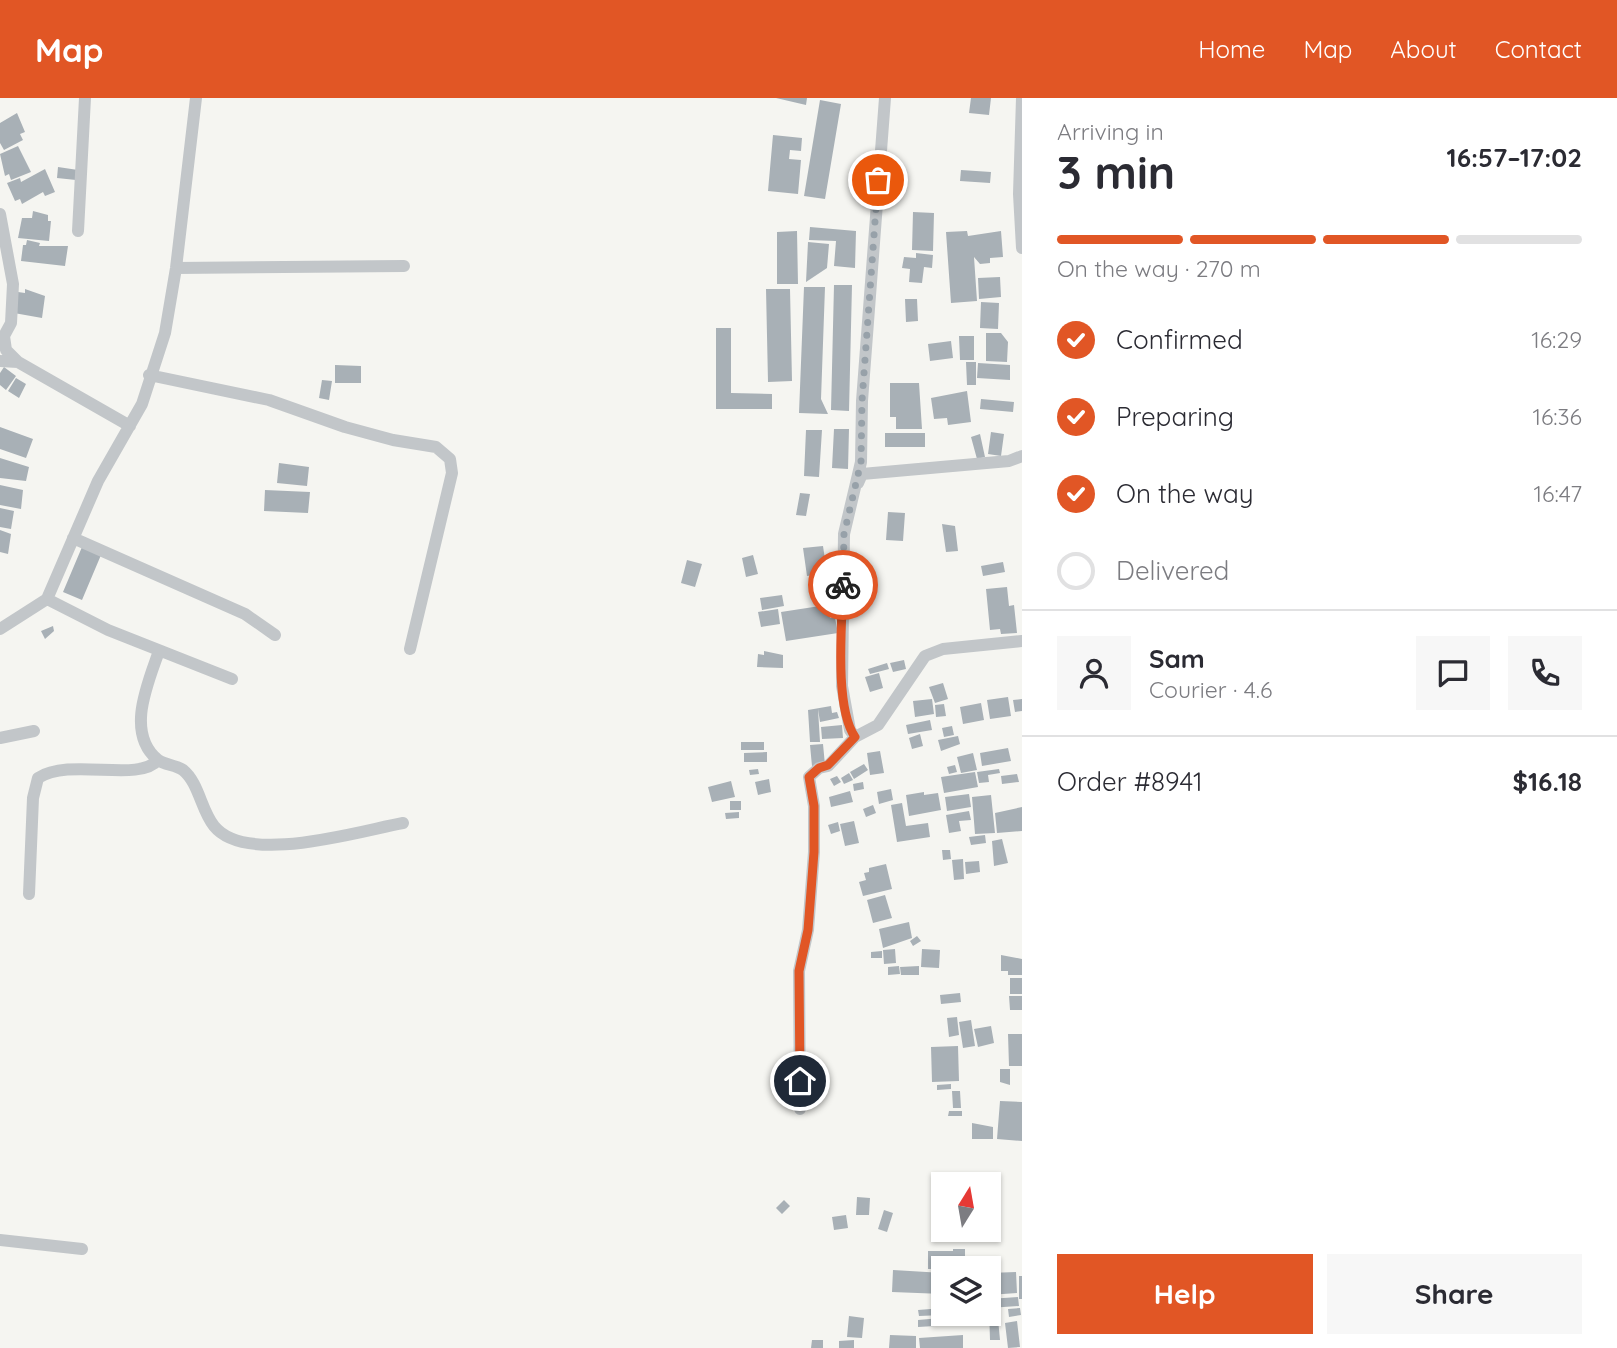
<!DOCTYPE html>
<html lang="en">
<head>
<meta charset="utf-8">
<style>
	:root { --surface:#fff; --page:#f7f7f7; --text:#2b2b33; --muted:#7c7c81; --line:#e1e1e2; --accent:#e15625 }
	body { margin:0; font-family:Quicksand,sans-serif; background:var(--page); color:var(--text); height:100vh; display:flex; flex-direction:column; font-size:26px; white-space:nowrap }
	* { box-sizing:border-box; margin:0 }
	p { font-size:23px; color:var(--muted) }
	.icon { flex:none; width:38px; height:38px; fill:none; stroke:currentColor; stroke-width:2; stroke-linecap:round; stroke-linejoin:round }
	.map { position:relative; flex:1; overflow:hidden }
	.panel { display:flex; flex-direction:column; background:var(--surface); width:595px }
	.panel>* { flex:none }
	.needle { width:46px; rotate:11deg }
	.controls { position:absolute; left:931px; top:1074px; display:grid; gap:14px }
	.controls a { display:grid; place-items:center; width:70px; height:70px; border-radius:0px; background:var(--surface); box-shadow:0 2px 5px #0004; font-size:35px }
	.pin { position:absolute; display:grid; place-items:center; width:60px; height:60px; color:#fff; margin:-30px; border:4px solid #fff; border-radius:50%; box-shadow:0 2px 7px #0007 }
	.courier { position:absolute; display:grid; place-items:center; width:70px; height:70px; margin:-35px; border:5px solid #e15625; border-radius:50%; background:#fff; color:#222; box-shadow:0 2px 9px #0007 }
	.overview em { font-style:normal; font-weight:800 }
	.overview div { display:flex; flex-direction:column-reverse }
	.overview { display:flex; align-items:center; justify-content:space-between; height:119px; padding:0 35px }
	h1 { font-size:46px; font-weight:800; line-height:52px }
	.bar { display:grid; grid-template-columns:repeat(4,1fr); gap:10px 7px; align-content:center; height:84px; padding:0 35px }
	.bar i { height:9px; border-radius:5px; background:var(--line) }
	.bar .selected { background:var(--accent) }
	.bar p { grid-column:span 4 }
	.line { display:flex; align-items:center; gap:18px; padding:0 35px; border-top:2px solid var(--line) }
	.line div { flex:1 }
	.round { display:grid; place-items:center; flex:none; width:74px; height:74px; border-radius:0px; background:var(--page) }
	ol { padding:0 35px; list-style:none }
	li { display:flex; align-items:center; gap:21px; height:77px }
	li p { margin-inline-start:auto }
	li .icon { padding:7px; border-radius:50%; background:var(--accent); color:#fff; stroke-width:4 }
	li:last-child { color:var(--muted) }
	li i { width:38px; height:38px; border:4px solid var(--line); border-radius:50% }
	.primary-button { display:flex; gap:14px; margin-top:auto; padding:14px 35px }
	.primary-button a { flex:1; height:80px; border-radius:0px; background:var(--accent); color:#fff; font-size:28px; font-weight:800; line-height:80px; text-align:center }
	.primary-button a+a { background:var(--page); color:var(--text) }
	header { display:flex; align-items:center; gap:42px; box-sizing:border-box; height:98px; padding:0 35px; background:var(--accent); color:#fff }
	header strong { font-size:33px }
	nav { display:flex; gap:38px; margin-inline-start:auto; font-size:24px }
	main { display:flex; flex:1; min-height:0 }
	.map>svg:first-child { display:block }
	.building { fill:#a8b0b6 }
	.lines { fill:none; stroke-linecap:round; stroke-linejoin:round }
	.street { stroke:#c2c6c9; stroke-width:12 }
	.done { stroke:#97a1a9; stroke-width:7; stroke-dasharray:0 12.6 }
	.route { stroke:#e15625; stroke-width:9 }
</style>
</head>
<body>
<header>
<strong>Map</strong>
<nav><a>Home</a><a>Map</a><a>About</a><a>Contact</a></nav>
</header>
<main>
<div class="map">
<svg width="1022" height="1250" viewBox="0 0 1022 1250">
	<rect width="100%" height="100%" fill="#f5f5f1"/>
	<path class="building" d="M776,0H807L806,7Z
		M971,0H991L989,17L969,15Z
		M820,2L841,6L825,101L804,98Z
		M17,15L25,34L20,36L23,42L4,52L0,45V25Z
		M773,37L802,40L801,53L790,52L789,61L801,62L798,96L768,93Z
		M18,48L31,74L11,82L9,76L5,78L0,56Z
		M58,69L78,72L76,82L57,80Z
		M45,71L55,94L45,98L43,94L22,106L20,101L15,103L7,85L20,80L21,84Z
		M961,72L991,74L990,85L960,83Z
		M33,113L48,117V123H51L49,143L18,140L22,120H32Z
		M913,114L934,115L933,153L912,152Z
		M810,129L856,133L855,170L834,168L836,143L809,142Z
		M797,133L798,186H777V134Z
		M967,133L968,138L1001,133L1003,159L990,160V165L980,166L974,159L977,203L951,205L946,134Z
		M27,142L40,145L39,148H68L65,168L21,163L23,147H26Z
		M808,144L829,146L827,170L806,184Z
		M916,155L933,157L932,170L924,169L922,185L909,184L910,171L902,170L904,159L916,160Z
		M1000,179L1001,199L979,201L978,180Z
		M834,187H852L849,313L831,312Z
		M804,189H825L821,301L828,316L799,315Z
		M25,191L45,198L42,220L14,215L18,194L25,195Z
		M766,191H790L792,283L768,284Z
		M905,201H917L918,223L906,224Z
		M981,204L999,205L998,231L980,230Z
		M716,230H731V295L772,296V311H716Z
		M986,235H1001L1008,244L1007,264L986,263Z
		M959,238H974V262H960Z
		M951,243L953,260L930,263L928,246Z
		M966,264H976V287H967Z
		M978,265L1010,267V282L977,280Z
		M335,267L361,268V285H335Z
		M4,269L16,278L6,292L0,287V275Z
		M16,280L26,286L19,300L8,293Z
		M322,282L332,283L329,302L319,300Z
		M890,285H919L922,331H896V319H890Z
		M967,293L971,324L948,327L947,320L934,321L931,300Z
		M981,301L1014,304L1013,314L980,311Z
		M0,329L33,341L26,360L0,351Z
		M834,331H849L848,371L832,370Z
		M806,332H822L819,379L804,378Z
		M991,334L1004,336L1001,358L988,356Z
		M885,335H925V349H885Z
		M980,336L985,359L977,361L971,339Z
		M0,360L29,369L26,383L0,380Z
		M279,365L309,369L307,388L277,385Z
		M0,387L23,392L21,411L0,407Z
		M265,392L310,394L308,415L264,413Z
		M800,395L810,396L806,418L796,417Z
		M0,410L14,413L11,431L0,429Z
		M888,414L905,415L903,443L886,442Z
		M942,426L955,428L958,453L946,454Z
		M0,432L11,436L8,456L0,454Z
		M823,448L827,475L807,478L803,450Z
		M82,449L101,457L82,502L63,494Z
		M753,457L758,476L746,479L742,460Z
		M687,462L702,466L695,489L681,485Z
		M1003,464L1005,474L983,478L981,468Z
		M1007,489L1009,508L1014,507L1017,535L1001,536L1000,531L990,532L986,491Z
		M782,497L784,508L762,512L760,500Z
		M833,506L834,512H829L830,520H835L838,535L786,543L781,514Z
		M778,511L780,526L761,529L758,514Z
		M53,528L54,533L45,541L41,533Z
		M764,553L783,557V570L757,569L758,556L764,557Z
		M904,562L906,571L893,574L890,565Z
		M887,565L889,571L870,576L868,571Z
		M879,575L883,590L870,594L865,579Z
		M943,585L948,601L935,605L929,589Z
		M1008,599L1011,618L990,621L987,602Z
		M932,601L934,616L915,619L913,603Z
		M1022,601V613L1015,614L1013,602Z
		M981,605L984,622L963,626L960,609Z
		M944,606L946,618L936,619L935,607Z
		M831,608L832,615L837,614L839,620L820,624L818,611L820,644H810L808,612Z
		M930,622L932,632L908,636L906,627Z
		M842,627L843,640L822,641L821,629Z
		M952,628L954,637L944,639L942,630Z
		M920,636L923,648L912,651L909,640Z
		M958,638L960,646L941,653L938,642Z
		M741,644H764V652H741Z
		M823,646L825,667L812,668L810,647Z
		M1008,650L1011,663L982,668L980,655Z
		M880,653L884,675L870,677L867,655Z
		M767,654V664H744V655Z
		M973,655L977,672L961,675L957,659Z
		M864,666L868,672L854,681L850,674Z
		M955,667L957,674L949,676L947,669Z
		M758,671L759,676L750,677L749,672Z
		M999,671L1000,675L988,677L989,684L979,685L977,674Z
		M975,674L978,689L944,695L941,679Z
		M849,675L853,682L844,686L841,680Z
		M1017,676L1019,684L1002,686L1001,678Z
		M837,678L841,684L834,688L830,681Z
		M769,681L771,694L758,697L755,684Z
		M731,683L735,699L712,704L708,689Z
		M863,684L864,691L854,693L853,686Z
		M891,691L893,702L879,706L877,694Z
		M850,693L853,704L831,709L829,699Z
		M924,694V697L938,695L941,712L909,718L906,697Z
		M969,696L971,709L947,713L945,699Z
		M991,697L995,735L975,736L972,699Z
		M730,703H741V712H730Z
		M902,705L906,728L928,725L930,739L897,744L891,707Z
		M873,707L876,715L866,719L863,711Z
		M1022,709V733L997,735L995,715Z
		M969,713L971,722L959,723L961,733L949,735L946,717Z
		M739,714V720L726,721L725,715Z
		M854,723L859,745L845,748L840,726Z
		M838,724L840,733L831,736L828,727Z
		M985,737L986,745L971,747L969,739Z
		M1002,741L1008,765L994,768L992,743Z
		M942,752H950L951,761L943,762Z
		M963,761L964,781L954,782L952,762Z
		M979,763L980,774L966,776L965,764Z
		M886,766L892,791L863,798L859,784L866,782L864,775L869,774V770Z
		M885,797L892,820L873,825L867,802Z
		M909,824L912,840L883,850L879,831Z
		M917,838L921,843L913,848L910,843Z
		M895,851L896,865L884,866L883,852Z
		M922,851L940,852L939,870L921,869Z
		M882,853V860H871V854Z
		M1001,857L1022,861V877H1008V873H1001Z
		M899,868L900,876L888,877V869Z
		M919,868V877H901L900,869Z
		M1010,880H1022V896H1010Z
		M960,895L961,904L941,906L940,897Z
		M1009,898H1022V912H1010Z
		M957,919L959,937L949,939L947,920Z
		M971,922L975,948L963,950L959,924Z
		M991,928L994,945L978,949L974,931Z
		M1008,936H1022V968H1009Z
		M958,948L959,983L932,984L931,949Z
		M1000,971H1010V987L1000,984Z
		M951,986V991L937,992V987Z
		M952,993H960L961,1010H953Z
		M1000,1003L1022,1004V1043L997,1041Z
		M949,1013H962V1018H948Z
		M972,1025L993,1029V1041H972Z
		M857,1099L870,1100L869,1117H856Z
		M784,1102L790,1108L782,1116L776,1110Z
		M884,1112L893,1115L887,1134L878,1131Z
		M846,1117L848,1130L834,1132L832,1119Z
		M947,1132H965V1138L947,1139Z
		M953,1151H965V1171H928V1153H953Z
		M893,1172L943,1175V1196L892,1194Z
		M1016,1174L1017,1195L989,1197V1175Z
		M1019,1178H1022V1201H1019Z
		M1018,1199L1019,1208L989,1210V1201Z
		M943,1210V1217L919,1218L918,1212Z
		M997,1210L1000,1242H990L989,1211Z
		M1020,1210L1021,1217L1009,1219L1008,1211Z
		M972,1216L974,1221L962,1224L960,1218Z
		M849,1218L864,1220L862,1240L847,1239Z
		M952,1219V1227L918,1229V1222Z
		M1017,1223L1020,1249L1008,1250L1005,1225Z
		M890,1237L916,1238V1250H889Z
		M963,1237V1250H920L919,1240Z
		M812,1242H823V1250H811Z
		M854,1242V1250H839V1243Z"/>
	<g class="lines">
		<path class="street" d="M1022,0L1019,96L1022,150
			M0,116L13,186L11,225L4,238L6,252L18,264L130,328
			M78,133L85,0
			M176,170L404,168
			M0,263L18,264
			M149,277L269,302L345,329L393,342L436,349L450,361L452,375L410,551
			M858,385L862,376L1009,363L1022,358
			M73,440L245,516L275,537
			M47,501L98,383L142,306L165,235L176,170L196,0
			M0,531L47,501L108,532L232,581
			M159,553C148,585 125,635 158,662C165,667 176,667 183,672C199,685 201,712 214,728C246,768 359,733 403,725
			M855,639L850,632L842,588L844,436L861,364L862,303L885,0
			M0,640L34,633
			M29,796L33,700L38,680C71,659 138,685 158,662
			M800,1011L799,873L808,832L814,754V708L809,679L819,670L828,668L855,639L878,627L925,558L943,551L1022,543
			M0,1142L82,1151"/>
	</g>
	<g class="lines">
		<path class="done" d="M843,487L844,436L861,364L862,303L878,82"/>
		<path class="route" d="M800,983L799,873L808,832L814,754V708L809,679L819,670L828,667L855,639C834,609 842,525 843,487"/>
	</g>
</svg>
<div class="controls">
<a><svg class="needle" viewBox="-14 -14 28 28"><path d="M0-13l5 13h-10z" fill="#e53935"/><path d="M0 13l5-13h-10z" fill="#7c7c81"/></svg></a>
<a><svg class="icon" aria-label="layers" viewBox="0 0 24 24"><path d="M12 4l9 5-9 5-9-5zM3 14l9 5 9-5"/></svg></a>
</div>
<div class="pin" style="left:878px;top:82px;background:#ea580c"><svg class="icon" aria-label="bag" viewBox="0 0 24 24"><path d="M5 8h14l-1 12H6zM9 8a3 3 0 0 1 6 0"/></svg></div>
<div class="pin" style="left:800px;top:983px;background:#1f2937"><svg class="icon" aria-label="home" viewBox="0 0 24 24"><path d="M3 11l9-7 9 7M6 9v11h12V9"/></svg></div>
<div class="courier" style="left:843px;top:487px"><svg class="icon" aria-label="bike" viewBox="0 0 24 24"><circle cx="6" cy="16" r="4"/><circle cx="18" cy="16" r="4"/><path d="M6 16l4-8h5l3 8M10 8l3 8H6M13 5h3"/></svg></div>
</div>
<section class="panel">
<div class="overview"><div><h1>3 min</h1><p>Arriving in</p></div><em>16:57–17:02</em></div>
<div class="bar"><i class="selected"></i><i class="selected"></i><i class="selected"></i><i></i><p>On the way · 270 m</p></div>
<ol>
<li><svg class="icon" aria-label="check" viewBox="0 0 24 24"><path d="M5 12l5 5 9-10"/></svg>Confirmed<p>16:29</p></li>
<li><svg class="icon" aria-label="check" viewBox="0 0 24 24"><path d="M5 12l5 5 9-10"/></svg>Preparing<p>16:36</p></li>
<li><svg class="icon" aria-label="check" viewBox="0 0 24 24"><path d="M5 12l5 5 9-10"/></svg>On the way<p>16:47</p></li>
<li><i></i>Delivered</li>
</ol>
<div class="line" style="height:126px"><a class="round"><svg class="icon" aria-label="person" viewBox="0 0 24 24"><circle cx="12" cy="8" r="4"/><path d="M4 21q1-7 8-7t8 7"/></svg></a><div><b>Sam</b><p>Courier · 4.6</p></div><a class="round"><svg class="icon" aria-label="chat" viewBox="0 0 24 24"><path d="M4 5h16v11H9l-5 4z"/></svg></a><a class="round"><svg class="icon" aria-label="phone" viewBox="0 0 24 24"><path d="M5 4h4l2 5-3 2q2 4 5 5l2-3 5 2v4C11 20 4 13 5 4z"/></svg></a></div>
<div class="line" style="height:91px"><div>Order #8941</div><b>$16.18</b></div>
<div class="primary-button"><a>Help</a><a>Share</a></div>
</section>
</main>
</body>
</html>
